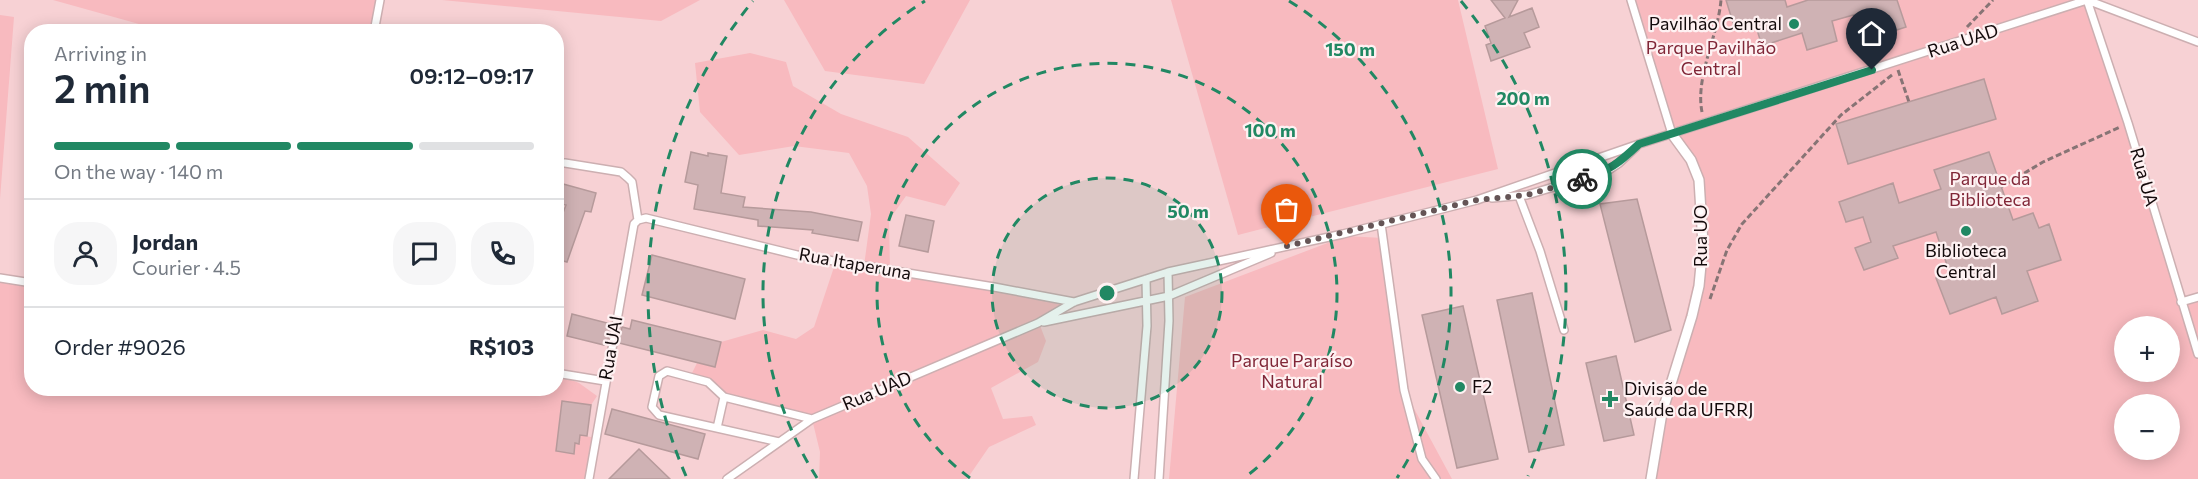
<!DOCTYPE html>
<html lang="en">
<head>
<meta charset="utf-8">
<style>
	:root { --surface:#fff; --page:#f6f6f7; --text:#1f2937; --muted:#747a83; --line:#e0e1e3; --accent:#218863 }
	body { margin:0; font-family:Commissioner,sans-serif; background:var(--page); color:var(--text); height:100vh; display:flex; flex-direction:column; font-size:22px; white-space:nowrap }
	* { box-sizing:border-box; margin:0 }
	p { font-size:20px; color:var(--muted) }
	.icon { flex:none; width:33px; height:33px; fill:none; stroke:currentColor; stroke-width:2; stroke-linecap:round; stroke-linejoin:round }
	.map { position:relative; flex:1; overflow:hidden }
	.sheet { position:absolute; left:24px; top:24px; width:540px; height:372px; display:flex; flex-direction:column; background:var(--surface); border-radius:24px; box-shadow:0 3px 15px #0003 }
	.sheet>* { flex:none }
	.tools { position:absolute; left:2114px; top:316px; display:grid; gap:12px }
	.tools a { display:grid; place-items:center; width:66px; height:66px; border-radius:50%; background:var(--surface); box-shadow:0 3px 15px #0003; font-size:30px }
	.pin { position:absolute; display:grid; place-items:center; width:51px; height:51px; color:#fff; margin:-62px -26px; border-radius:50% 50% 50% 0; rotate:-45deg; box-shadow:0 0 6px #0007 }
	.pin .icon { rotate:45deg }
	.courier { position:absolute; display:grid; place-items:center; width:60px; height:60px; margin:-30px; border:4px solid #218863; border-radius:50%; background:#fff; color:#222; box-shadow:0 2px 8px #0007 }
	.head em { font-style:normal; font-weight:600 }
	.head div { display:flex; flex-direction:column-reverse }
	.head { display:flex; align-items:center; justify-content:space-between; height:102px; padding:0 30px }
	h1 { font-size:39px; font-weight:600; line-height:45px }
	.bar { display:grid; grid-template-columns:repeat(4,1fr); gap:9px 6px; align-content:center; height:72px; padding:0 30px }
	.bar i { height:8px; border-radius:4px; background:var(--line) }
	.bar .on { background:var(--accent) }
	.bar p { grid-column:span 4 }
	.line { display:flex; align-items:center; gap:15px; padding:0 30px; border-top:2px solid var(--line) }
	.line div { flex:1 }
	.round { display:grid; place-items:center; flex:none; width:63px; height:63px; border-radius:24px; background:var(--page) }
	.map>svg:first-child { display:block }
	.built { fill:#f7d1d4; fill-rule:evenodd }
	.green { fill:#f8babf; fill-rule:evenodd }
	.building { fill:#cfb2b4; stroke:#b69a9b; stroke-width:1.5 }
	.lines { fill:none; stroke-linecap:round; stroke-linejoin:round }
	.service-casing { stroke:#ccafb1; stroke-width:10 }
	.pedestrian-casing { stroke:#ccafb1; stroke-width:12 }
	.path { stroke:#877475; stroke-width:3; stroke-dasharray:6 3; stroke-linecap:butt }
	.service { stroke:#fff; stroke-width:7 }
	.pedestrian { stroke:#fff; stroke-width:9 }
	.done { stroke:#655556; stroke-width:6; stroke-dasharray:0 10.8 }
	.route { stroke:#218863; stroke-width:8 }
	.ring { fill:none; stroke:#218863; stroke-width:3; stroke-dasharray:10 8 }
	.poi-dot { fill:#218863; stroke:#fef1f2; stroke-width:2 }
	.labels { text-anchor:middle; stroke-width:4.5; stroke-linejoin:round; paint-order:stroke }
	.poi-label { font-size:18px; fill:#130a0b; stroke:#fef1f2; text-anchor:start }
	.street-label { font-size:18px; fill:#130a0b; stroke:#fef1f2 }
	.park-label { font-size:18px; fill:#802637; stroke:#fef1f2 }
	.centre { fill:#218863; stroke:#fef1f2; stroke-width:3 }
	.ring-label { font-size:18px; text-anchor:middle; font-weight:bold; fill:#218863; stroke:#fef1f2; stroke-width:4.5; stroke-linejoin:round; paint-order:stroke }
</style>
</head>
<body>
<div class="map">
<svg width="2198" height="479" viewBox="0 0 2198 479">
	<rect width="100%" height="100%" fill="#fddfe1"/>
	<path class="built" d="M0,0H2198V479H0ZM32,32H556V388H32ZM2124,327H2169V372H2124ZM2124,405H2169V450H2124Z"/>
	<path class="green" d="M53,0H380L374,32L164,31Z
		M442,0H700L661,21Z
		M784,0H970L924,84L825,71Z
		M1171,0H1458L1498,169L1238,235Z
		M1631,0H2087L2181,301L2198,296V479H1655L1662,413L1703,244L1699,180L1672,134ZM2124,327H2169V372H2124ZM2124,405H2169V450H2124Z
		M0,15L14,17L0,199Z
		M750,53L786,62L793,86L841,114L908,137L960,183L945,206L906,196L889,220L890,270L1074,302L1039,323L1046,341L1038,362L991,388L1003,419L1032,416L1036,425L989,447L967,479H819L820,452L812,419L724,397L713,385L690,377L697,363L715,367L721,342L763,330L796,339L814,327L836,261L864,266L871,214L867,186L849,153L794,146L739,155L700,112L695,63Z
		M1346,236L1383,238L1404,390L1452,479H1169L1185,297Z
		M0,278L31,283L32,388H556L557,374L579,383L597,396L591,405L562,402L556,451L573,454L575,443H579L580,435L596,438L589,479H0Z"/>
	<path class="building" d="M1491,0H1518L1509,17L1532,8L1539,27L1524,33L1530,47L1491,61L1486,45L1491,43L1485,26L1505,18Z
		M1726,0H1785L1787,7L1808,0H1897L1906,27L1872,38L1864,12L1832,21L1837,41L1807,50L1802,33L1762,46L1754,20L1734,26Z
		M1984,79L1996,119L1848,164L1836,124Z
		M691,152L708,156V153L727,156L721,193L745,197L743,207L811,212L862,222L858,241L812,233L813,230L758,226V220L694,209L698,185L685,182Z
		M1989,152L2013,220L2033,213L2039,228L2049,224L2061,260L2027,271L2038,301L2002,314L1996,297L1950,314L1936,278L1950,274L1936,232L1893,246L1898,258L1864,270L1855,248L1871,242L1863,217L1846,222L1839,202L1893,183L1899,203L1941,189L1934,170Z
		M556,182L596,193L591,212L585,211L567,262L556,259V231L566,205L556,203Z
		M1637,199L1671,330L1635,342L1600,204Z
		M906,215L934,221L928,252L899,246Z
		M652,255L745,279L735,319L642,295Z
		M1532,293L1564,445L1529,452L1497,300Z
		M1463,306L1498,459L1457,468L1422,315Z
		M572,314L611,324L608,340H605L604,345L567,336Z
		M632,320L721,342L715,367L619,343L622,327L630,329Z
		M1616,356L1634,435L1604,441L1586,363Z
		M562,401L591,405L587,436L580,435L579,444L575,443L574,454L556,451Z
		M612,409L705,434L698,459L605,434Z
		M639,449L670,479H609Z"/>
	<g class="lines">
		<g class="service-casing">
			<path id="service" d="M1631,0L1672,134
				M2087,0L2128,123L2198,354
				M2087,0L2198,42
				M374,32L380,0
				M556,163H565L621,172L628,178L632,182L638,220
				M1519,196L1540,251L1564,330
				M1492,198L1527,195L1607,171L1619,163L1636,147
				M638,220L646,218L797,255L994,287L1074,302
				M1381,224L1404,390L1422,459L1436,479
				M0,278L32,283
				M2181,302L2198,297
				M1044,322L1169,296L1271,253
				M556,373L605,381
				M717,428L724,397
				M779,442L659,415L652,407L659,376L667,371L708,382L724,397L812,419
				M589,479L634,224L638,220
				M727,479L812,419L1038,323L1074,302L1168,272L1343,234L1477,200L1639,144L2087,0
				M1134,479L1147,326L1146,279
				M1159,479L1169,321L1168,272"/>
		</g>
		<g class="pedestrian-casing">
			<path id="pedestrian" d="M1651,479L1662,413L1692,316L1699,286L1703,244L1699,180L1691,160L1672,134"/>
		</g>
		<path class="path" d="M1967,27L1993,0
			M1898,70L1909,102
			M1702,112C1695,77 1718,36 1721,0
			M2001,187L2043,162L2120,127
			M1710,299L1727,250L1742,224L1841,115L1892,75"/>
		<use href="#service" class="service"/>
		<use href="#pedestrian" class="pedestrian"/>
	</g>
	<g class="lines">
		<path class="done" d="M1287,246L1477,200L1527,195L1582,179"/>
		<path class="route" d="M1582,179C1610,170 1618,164 1639,144L1872,70"/>
	</g>
	<circle cx="1107" cy="293" r="115" fill="#218863" fill-opacity=".12"/>
	<g class="ring">
		<circle cx="1107" cy="293" r="115"/>
		<path d="M970 478A230 230 0 1 1 1244 478"/>
		<path d="M817 478A344 344 0 0 1 925 1M1289 1A344 344 0 0 1 1397 478"/>
		<path d="M686 476A459 459 0 0 1 753 1M1461 1A459 459 0 0 1 1528 476"/>
	</g>
	<g class="poi-dot">
		<circle cx="1794" cy="24" r="6"/>
		<circle cx="1966" cy="231" r="6"/>
		<circle cx="1460" cy="387" r="6"/>
		<path d="M1607 390h6v6h6v6h-6v6h-6v-6h-6v-6h6z"/>
	</g>
	<g class="labels">
		<g class="poi-label">
			<text x="1782" y="30" text-anchor="end">Pavilhão Central</text>
			<text x="1966" y="257" text-anchor="middle">Biblioteca<tspan x="1966" dy="21">Central</tspan></text>
			<text x="1472" y="393">F2</text>
			<text x="1624" y="395">Divisão de<tspan x="1624" dy="21">Saúde da UFRRJ</tspan></text>
		</g>
		<g class="street-label">
			<text transform="translate(1963 41) rotate(-18)" y="6">Rua UAD</text>
			<text transform="translate(2144 177) rotate(74)" y="6">Rua UA</text>
			<text transform="translate(1701 236) rotate(-90)" y="6">Rua UO</text>
			<text transform="translate(855 264) rotate(10)" y="6">Rua Itaperuna</text>
			<text transform="translate(611 348) rotate(-80)" y="6">Rua UAI</text>
			<text transform="translate(877 391) rotate(-23)" y="6">Rua UAD</text>
		</g>
		<g class="park-label">
			<text x="1711" y="54">Parque Pavilhão<tspan x="1711" dy="21">Central</tspan></text>
			<text x="1990" y="185">Parque da<tspan x="1990" dy="21">Biblioteca</tspan></text>
			<text x="1292" y="367">Parque Paraíso<tspan x="1292" dy="21">Natural</tspan></text>
		</g>
	</g>
	<circle cx="1107" cy="293" r="9" class="centre"/>
	<g class="ring-label">
		<text x="1350" y="56">150 m</text>
		<text x="1523" y="105">200 m</text>
		<text x="1270" y="137">100 m</text>
		<text x="1188" y="218">50 m</text>
	</g>
</svg>
<div class="tools">
<a>+</a>
<a>−</a>
</div>
<div class="pin" style="left:1287px;top:246px;background:#ea580c"><svg class="icon" aria-label="bag" viewBox="0 0 24 24"><path d="M5 8h14l-1 12H6zM9 8a3 3 0 0 1 6 0"/></svg></div>
<div class="pin" style="left:1872px;top:70px;background:#1f2937"><svg class="icon" aria-label="home" viewBox="0 0 24 24"><path d="M3 11l9-7 9 7M6 9v11h12V9"/></svg></div>
<div class="courier" style="left:1582px;top:179px"><svg class="icon" aria-label="bike" viewBox="0 0 24 24"><circle cx="6" cy="16" r="4"/><circle cx="18" cy="16" r="4"/><path d="M6 16l4-8h5l3 8M10 8l3 8H6M13 5h3"/></svg></div>
<section class="sheet">
<div class="head"><div><h1>2 min</h1><p>Arriving in</p></div><em>09:12–09:17</em></div>
<div class="bar"><i class="on"></i><i class="on"></i><i class="on"></i><i></i><p>On the way · 140 m</p></div>
<div class="line" style="height:108px"><a class="round"><svg class="icon" aria-label="person" viewBox="0 0 24 24"><circle cx="12" cy="8" r="4"/><path d="M4 21q1-7 8-7t8 7"/></svg></a><div><b>Jordan</b><p>Courier · 4.5</p></div><a class="round"><svg class="icon" aria-label="chat" viewBox="0 0 24 24"><path d="M4 5h16v11H9l-5 4z"/></svg></a><a class="round"><svg class="icon" aria-label="phone" viewBox="0 0 24 24"><path d="M5 4h4l2 5-3 2q2 4 5 5l2-3 5 2v4C11 20 4 13 5 4z"/></svg></a></div>
<div class="line" style="height:78px"><div>Order #9026</div><b>R$103</b></div>
</section>
</div>
</body>
</html>
